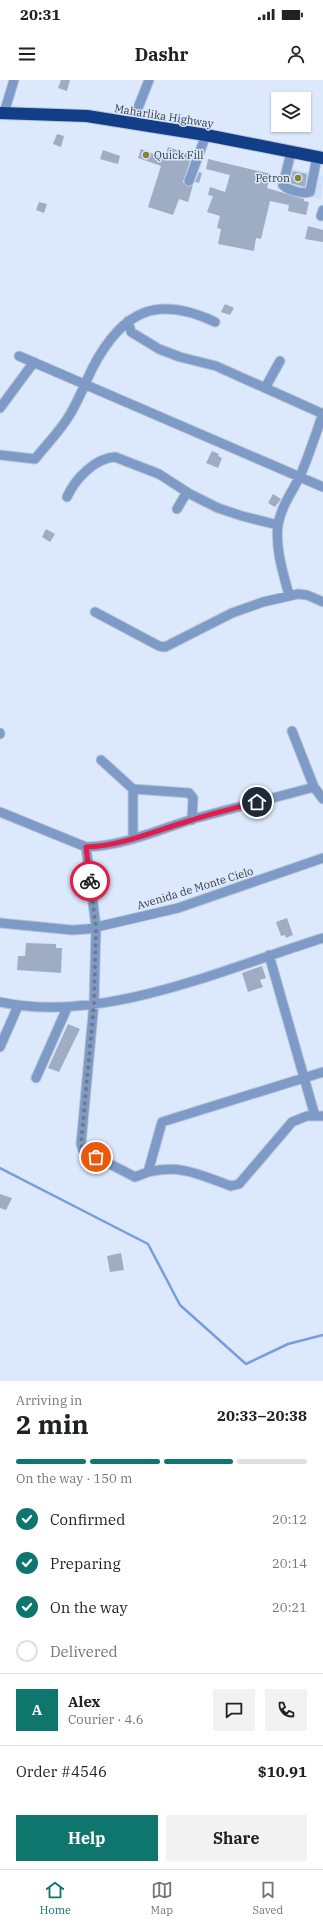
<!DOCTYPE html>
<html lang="en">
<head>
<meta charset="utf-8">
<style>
	:root { --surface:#fff; --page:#f2f2f2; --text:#202124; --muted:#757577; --line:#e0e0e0; --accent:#0f766e }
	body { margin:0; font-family:"IBM Plex Serif",serif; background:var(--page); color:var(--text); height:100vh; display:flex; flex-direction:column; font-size:15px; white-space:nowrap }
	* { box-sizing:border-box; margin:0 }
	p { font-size:13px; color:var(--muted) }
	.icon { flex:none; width:22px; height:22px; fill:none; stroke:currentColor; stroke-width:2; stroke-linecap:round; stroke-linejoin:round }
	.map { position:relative; height:1301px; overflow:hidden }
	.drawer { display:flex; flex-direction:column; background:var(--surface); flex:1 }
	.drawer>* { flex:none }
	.controls { position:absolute; left:271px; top:12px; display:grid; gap:8px }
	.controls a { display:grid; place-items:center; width:40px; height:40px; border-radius:0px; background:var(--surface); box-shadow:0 1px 3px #0004; font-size:20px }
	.pin { position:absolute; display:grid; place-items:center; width:34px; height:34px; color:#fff; margin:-17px; border:2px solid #fff; border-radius:50%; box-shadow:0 1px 4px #0007 }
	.courier { position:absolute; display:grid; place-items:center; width:40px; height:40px; margin:-20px; border:3px solid #e11d48; border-radius:50%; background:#fff; color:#222; box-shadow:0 1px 5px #0007 }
	.headline em { font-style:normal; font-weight:700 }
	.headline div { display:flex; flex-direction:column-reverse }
	.headline { display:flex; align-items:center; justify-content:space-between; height:68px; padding:0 16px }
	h1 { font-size:26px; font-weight:700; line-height:30px }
	.bar { display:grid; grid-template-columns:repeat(4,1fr); gap:6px 4px; align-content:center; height:48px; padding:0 16px }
	.bar i { height:5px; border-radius:3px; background:var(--line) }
	.bar .on { background:var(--accent) }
	.bar p { grid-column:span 4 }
	.line { display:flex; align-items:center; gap:10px; padding:0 16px; border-top:1px solid var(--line) }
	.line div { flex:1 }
	.round { display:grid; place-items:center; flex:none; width:42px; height:42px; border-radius:0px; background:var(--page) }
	ol { padding:0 16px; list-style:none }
	li { display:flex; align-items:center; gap:12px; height:44px }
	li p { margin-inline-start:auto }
	li .icon { padding:4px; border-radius:50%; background:var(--accent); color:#fff; stroke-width:4 }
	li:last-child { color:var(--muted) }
	li i { width:22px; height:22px; border:2px solid var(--line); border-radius:50% }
	.primary-button { display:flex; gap:8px; margin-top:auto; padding:8px 16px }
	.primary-button a { flex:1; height:46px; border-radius:0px; background:var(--accent); color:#fff; font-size:16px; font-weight:700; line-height:46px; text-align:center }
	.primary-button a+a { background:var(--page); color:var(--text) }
	.status { display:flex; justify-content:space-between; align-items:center; height:28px; padding:0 20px; background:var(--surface); direction:ltr }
	.status svg { height:11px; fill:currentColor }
	header { display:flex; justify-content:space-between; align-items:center; height:52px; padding:0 16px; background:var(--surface); font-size:18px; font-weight:700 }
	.tab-bar { display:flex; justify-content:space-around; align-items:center; height:56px; border-top:1px solid var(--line); background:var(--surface); font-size:11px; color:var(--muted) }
	.tab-bar a { display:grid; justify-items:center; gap:2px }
	.tab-bar .on { color:var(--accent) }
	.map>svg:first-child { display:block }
	.built { fill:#cce0ff }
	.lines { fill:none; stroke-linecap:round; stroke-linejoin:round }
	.stream { stroke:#779edc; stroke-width:2.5 }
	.building { fill:#9eadc4 }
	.minor-casing { stroke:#bbc5d7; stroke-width:11 }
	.highway-casing { stroke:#bbc5d7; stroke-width:14 }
	.minor { stroke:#7e9ac7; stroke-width:9 }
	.highway { stroke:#113e86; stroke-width:12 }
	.done { stroke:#6f7885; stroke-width:4; stroke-dasharray:0 7.2 }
	.route { stroke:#e11d48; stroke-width:5 }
	.poi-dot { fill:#84852e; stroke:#dce8fc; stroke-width:1.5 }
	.labels { text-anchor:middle; stroke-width:3; stroke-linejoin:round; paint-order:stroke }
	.street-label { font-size:11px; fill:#353b45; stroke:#dce8fc }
	.poi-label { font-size:11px; fill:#353b45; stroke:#dce8fc; text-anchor:start }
</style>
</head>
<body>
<div class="status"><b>20:31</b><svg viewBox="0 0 49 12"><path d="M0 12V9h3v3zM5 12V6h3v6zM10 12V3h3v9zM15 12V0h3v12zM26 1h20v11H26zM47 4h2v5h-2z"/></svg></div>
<header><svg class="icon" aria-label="menu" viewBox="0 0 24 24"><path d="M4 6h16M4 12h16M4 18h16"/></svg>Dashr<svg class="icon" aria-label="person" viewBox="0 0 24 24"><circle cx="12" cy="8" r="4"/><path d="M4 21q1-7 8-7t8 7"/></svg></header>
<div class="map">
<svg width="323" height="1301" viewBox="0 0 323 1301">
	<rect width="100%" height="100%" fill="#dce8fc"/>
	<path class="built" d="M282,86L323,96L321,119L277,109Z"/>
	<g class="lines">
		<path class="stream" d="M0,1088L148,1164L180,1225L246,1284L288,1264L323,1255"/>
	</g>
	<path class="building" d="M61,0H70L67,11L58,8Z
		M57,54L64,56L61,67L53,64Z
		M168,67L192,75L183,102L187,106L193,105L188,122L179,119L173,135L148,127L161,86L138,78L141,69L164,78Z
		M103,70L120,76L118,84L100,79Z
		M208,79L271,94L267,108L304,119V121L309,122L306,135L288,131L289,125L270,121L261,159L256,158L254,171L218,164L221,149L217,148L220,136L207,132L213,116L208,115L210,107L225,112L230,95L206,89Z
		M293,91L307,94L305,107L290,103Z
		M199,92L202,93L199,103L195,102Z
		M39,122L47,124L44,133L36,130Z
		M308,146L323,150V162L305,159Z
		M225,224L234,228L230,235L221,232Z
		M212,371L219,374L218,376L222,378L218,388L206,383Z
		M273,414L281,419L275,427L268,423Z
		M46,449L55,454L50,462L42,457Z
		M287,838L293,855L286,858L285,855L281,856L276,842Z
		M26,863L56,864V868H62L61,893L17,890L18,876H25Z
		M262,886L266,898L260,900L263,907L248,912L242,893Z
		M68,944L80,949L59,992L48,988Z
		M0,1114L12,1118L6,1130L0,1128Z
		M121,1173L124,1190L110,1192L107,1176Z"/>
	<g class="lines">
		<g class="minor-casing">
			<path id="minor" d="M4,33L14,0
				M132,43L149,0
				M291,72L283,105C289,111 303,114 310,112L317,77
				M189,101L206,55
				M321,136L323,130
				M128,241L131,252L159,269L180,277L216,286L323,334
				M19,276L323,407
				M265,308L280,281
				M0,328L34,282
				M0,375L35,379C46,365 60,351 69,336C79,320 85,303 93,287C123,230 157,215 215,242
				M67,417C75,399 95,378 115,377L159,394L190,414L218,428L242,436L278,445
				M177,429L187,412
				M289,515C283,493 275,468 278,445C281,426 293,411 301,394C309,375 316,354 323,333
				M95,532L159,566L165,567L232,533L263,522L298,514L307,515L323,522
				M292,651L314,707L323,719
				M0,653V654
				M101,680L133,709L189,713L193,718L192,740
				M133,709V759
				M0,732L86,767C123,766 158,750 193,739C233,728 274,718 314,707
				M86,767L96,847L94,923L81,1064L83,1070L135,1097L148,1092L162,1042L323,992
				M0,843L72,850L88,849L178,828L323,778
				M269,875L315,1036H323
				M0,922C102,945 226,888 323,858
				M0,967L18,926
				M36,998L67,928
				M148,1092C181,1084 200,1095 231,1106L239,1104L292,1042L307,1036H315"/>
		</g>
		<g class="highway-casing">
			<path id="highway" d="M0,33L87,36L206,55L323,78"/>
		</g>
		<use href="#minor" class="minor"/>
		<use href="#highway" class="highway"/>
	</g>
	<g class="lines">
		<path class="done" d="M90,801L96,847L94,924L81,1064L83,1070L96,1077"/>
		<path class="route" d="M90,801L86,767C122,766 157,750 192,740C213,733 235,728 257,722"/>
	</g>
	<g class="poi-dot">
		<circle cx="146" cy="75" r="4"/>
		<circle cx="298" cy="98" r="4"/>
	</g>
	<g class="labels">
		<g class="street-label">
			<text transform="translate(164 36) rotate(9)" y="4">Maharlika Highway</text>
			<text transform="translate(195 808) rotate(-17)" y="4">Avenida de Monte Cielo</text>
		</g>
		<g class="poi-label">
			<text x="154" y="79">Quick Fill</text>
			<text x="290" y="102" text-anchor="end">Petron</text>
		</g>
	</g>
</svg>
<div class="controls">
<a><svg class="icon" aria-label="layers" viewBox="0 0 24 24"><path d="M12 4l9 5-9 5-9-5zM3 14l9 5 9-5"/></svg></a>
</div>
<div class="pin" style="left:96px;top:1077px;background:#ea580c"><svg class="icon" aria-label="bag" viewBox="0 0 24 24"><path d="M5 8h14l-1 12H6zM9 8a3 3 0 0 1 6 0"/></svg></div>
<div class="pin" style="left:257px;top:722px;background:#1f2937"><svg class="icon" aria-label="home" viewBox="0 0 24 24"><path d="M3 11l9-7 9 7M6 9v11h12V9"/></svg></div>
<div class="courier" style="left:90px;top:801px"><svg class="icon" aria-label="bike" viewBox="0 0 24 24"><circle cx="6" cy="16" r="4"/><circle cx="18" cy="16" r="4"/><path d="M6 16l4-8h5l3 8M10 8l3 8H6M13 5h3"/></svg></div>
</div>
<section class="drawer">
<div class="headline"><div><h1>2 min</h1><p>Arriving in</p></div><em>20:33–20:38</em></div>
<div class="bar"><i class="on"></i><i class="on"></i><i class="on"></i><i></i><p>On the way · 150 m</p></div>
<ol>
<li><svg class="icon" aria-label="check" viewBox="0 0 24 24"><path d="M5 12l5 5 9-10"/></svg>Confirmed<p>20:12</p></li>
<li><svg class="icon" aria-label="check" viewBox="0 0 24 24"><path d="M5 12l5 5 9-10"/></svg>Preparing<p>20:14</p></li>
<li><svg class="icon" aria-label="check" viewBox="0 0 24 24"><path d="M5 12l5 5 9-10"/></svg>On the way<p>20:21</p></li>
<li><i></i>Delivered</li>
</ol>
<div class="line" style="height:72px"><b class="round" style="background:var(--accent);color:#fff">A</b><div><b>Alex</b><p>Courier · 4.6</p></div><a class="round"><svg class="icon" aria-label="chat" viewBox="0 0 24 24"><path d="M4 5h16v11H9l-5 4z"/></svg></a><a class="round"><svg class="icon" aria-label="phone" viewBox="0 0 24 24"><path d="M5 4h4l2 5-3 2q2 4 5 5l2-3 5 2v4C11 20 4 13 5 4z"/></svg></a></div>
<div class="line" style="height:52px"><div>Order #4546</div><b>$10.91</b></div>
<div class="primary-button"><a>Help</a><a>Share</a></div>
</section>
<nav class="tab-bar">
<a class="on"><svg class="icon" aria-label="home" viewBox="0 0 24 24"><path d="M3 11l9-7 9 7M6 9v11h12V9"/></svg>Home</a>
<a><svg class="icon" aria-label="map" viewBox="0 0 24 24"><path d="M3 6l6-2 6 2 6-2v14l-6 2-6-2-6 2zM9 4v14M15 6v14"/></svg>Map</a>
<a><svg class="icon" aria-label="saved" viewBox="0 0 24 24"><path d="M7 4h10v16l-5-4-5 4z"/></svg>Saved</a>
</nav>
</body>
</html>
